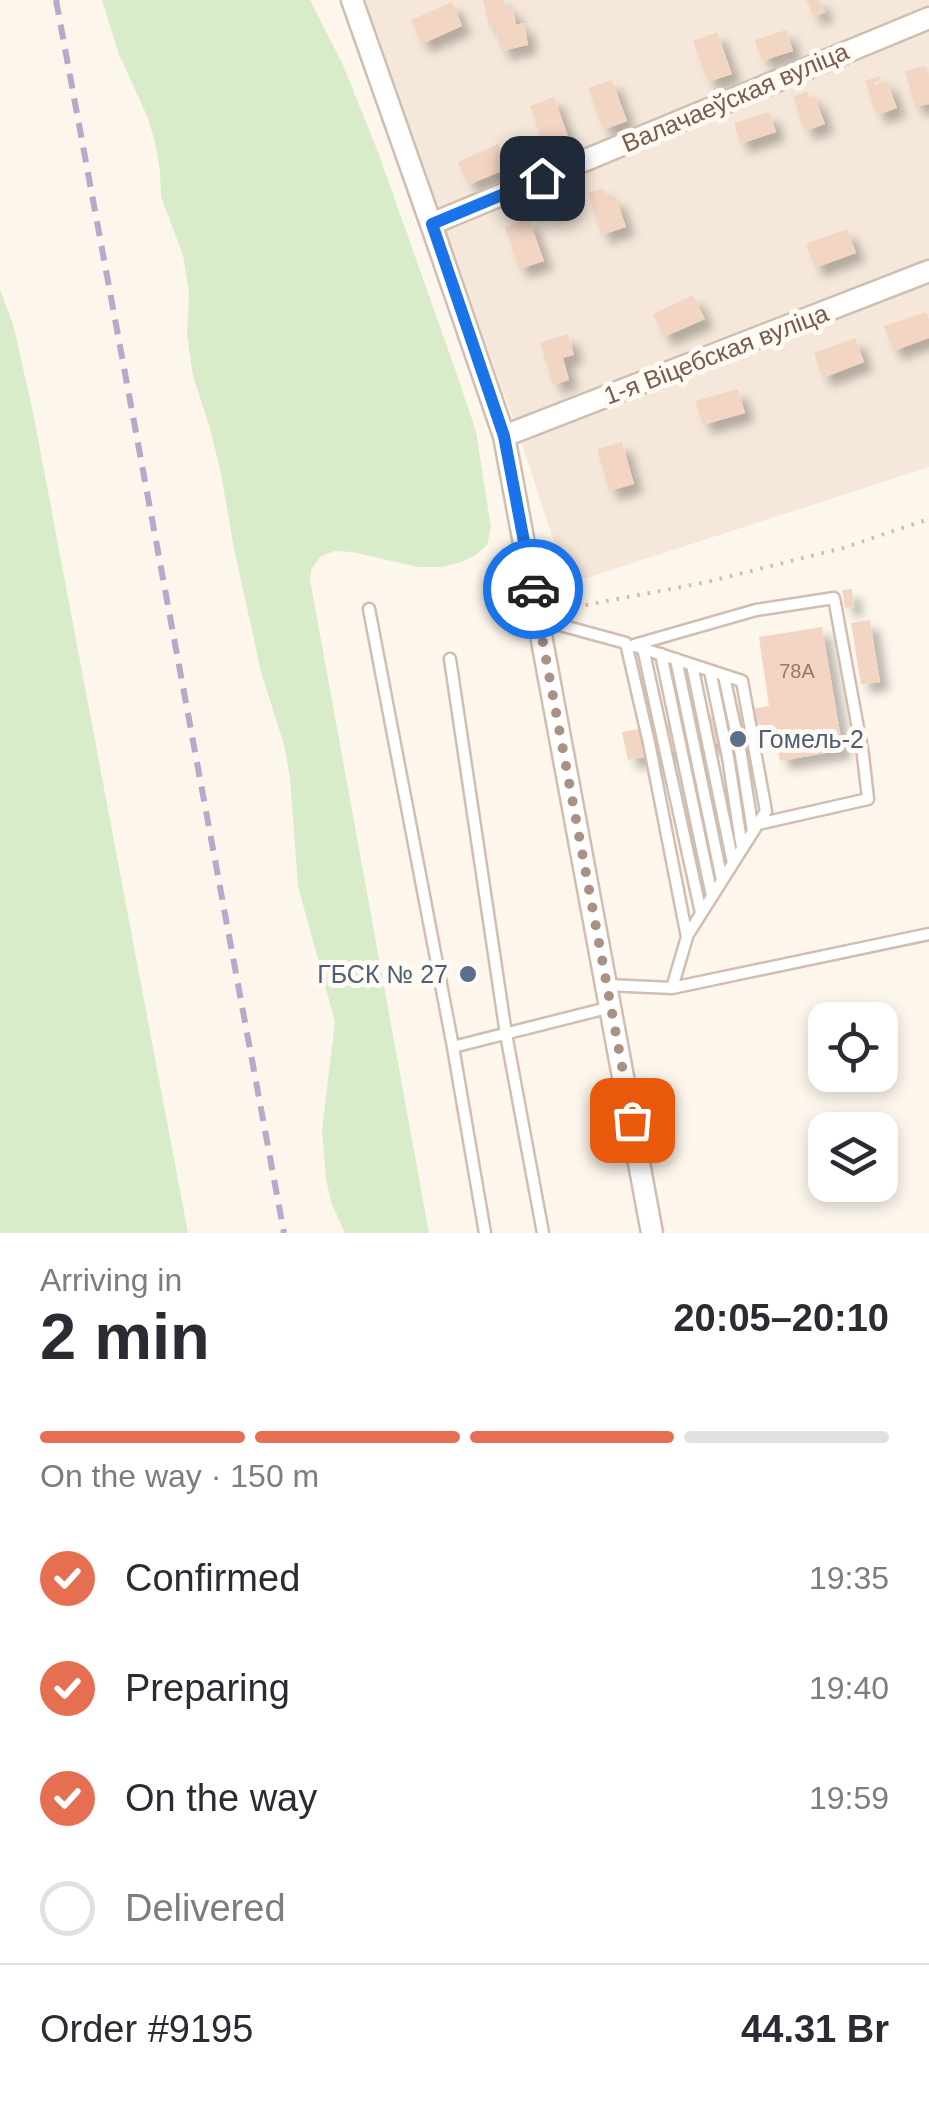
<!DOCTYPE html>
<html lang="en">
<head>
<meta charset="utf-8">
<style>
	:root { --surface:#fff; --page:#f2f2f3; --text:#2b2b33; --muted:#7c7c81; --line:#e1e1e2; --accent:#e76f51 }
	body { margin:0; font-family:Helvetica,sans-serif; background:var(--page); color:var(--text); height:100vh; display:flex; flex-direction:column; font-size:38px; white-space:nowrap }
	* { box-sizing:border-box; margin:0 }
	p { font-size:32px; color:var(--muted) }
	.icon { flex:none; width:55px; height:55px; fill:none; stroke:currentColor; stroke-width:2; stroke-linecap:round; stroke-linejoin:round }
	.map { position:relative; height:1233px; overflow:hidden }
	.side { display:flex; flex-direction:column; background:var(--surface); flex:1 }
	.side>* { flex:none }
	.tools { position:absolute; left:808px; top:1002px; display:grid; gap:20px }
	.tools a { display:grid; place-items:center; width:90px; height:90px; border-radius:20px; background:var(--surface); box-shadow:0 5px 15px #0003; font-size:50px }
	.pin { position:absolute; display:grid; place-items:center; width:85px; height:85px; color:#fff; margin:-42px; border-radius:20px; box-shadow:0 5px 15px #0006 }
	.courier { position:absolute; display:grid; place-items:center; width:100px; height:100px; margin:-50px; border:8px solid #1a73e8; border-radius:50%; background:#fff; color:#222; box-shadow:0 2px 12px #0007 }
	.head em { font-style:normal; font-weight:600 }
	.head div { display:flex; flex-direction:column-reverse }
	.head { display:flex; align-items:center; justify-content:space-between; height:170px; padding:0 40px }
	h1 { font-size:65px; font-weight:600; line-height:75px }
	.bar { display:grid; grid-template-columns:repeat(4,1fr); gap:15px 10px; align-content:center; height:120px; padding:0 40px }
	.bar i { height:12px; border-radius:8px; background:var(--line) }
	.bar .on { background:var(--accent) }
	.bar p { grid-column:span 4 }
	.line { display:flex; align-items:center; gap:25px; padding:0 40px; border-top:2px solid var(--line) }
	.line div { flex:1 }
	ol { padding:0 40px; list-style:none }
	li { display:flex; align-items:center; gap:30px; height:110px }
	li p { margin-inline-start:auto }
	li .icon { padding:10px; border-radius:50%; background:var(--accent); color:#fff; stroke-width:4 }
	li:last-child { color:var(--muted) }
	li i { width:55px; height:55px; border:5px solid var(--line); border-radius:50% }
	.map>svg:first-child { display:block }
	.residential { fill:#f5e8da }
	.green { fill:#d8ecc9 }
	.building { fill:#f3d5c3; filter:url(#shadow) }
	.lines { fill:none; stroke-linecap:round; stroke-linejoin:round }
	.service-casing { stroke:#d1beb0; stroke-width:15 }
	.minor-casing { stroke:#d1beb0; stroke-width:25 }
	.path { stroke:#d9b8a5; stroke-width:4; stroke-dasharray:2.5 8; stroke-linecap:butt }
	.service { stroke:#fff; stroke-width:10 }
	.minor { stroke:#fff; stroke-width:20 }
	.rail { stroke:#b9a8c9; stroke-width:6; stroke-dasharray:15 10; stroke-linecap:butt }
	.done { stroke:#a89285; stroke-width:10; stroke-dasharray:0 18 }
	.route { stroke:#1a73e8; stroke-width:12 }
	.service-dot { fill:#5c6f8a; stroke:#fffaf3; stroke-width:4 }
	.labels { text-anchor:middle; stroke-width:10; stroke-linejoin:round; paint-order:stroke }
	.number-label { font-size:20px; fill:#987a6a }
	.street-label { font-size:25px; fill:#7a5c4d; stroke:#fffaf3 }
	.service-label { font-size:25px; fill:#4e5e75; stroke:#fffaf3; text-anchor:start }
</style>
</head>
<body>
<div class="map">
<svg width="929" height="1233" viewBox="0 0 929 1233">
	<defs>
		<filter id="shadow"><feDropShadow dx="9" dy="9" stdDeviation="5" flood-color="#0004"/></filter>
	</defs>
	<rect width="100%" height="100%" fill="#fdf6ec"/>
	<path class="residential" d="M361,0H929V467L568,584L517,429Z"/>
	<path class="green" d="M102,0H310L343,65L378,152L455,369L476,431L491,528L487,545L476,555L461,562L442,567H418L352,552L335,551L321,556L311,570L310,580L429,1233H345L331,1202L326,1179L322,1130L335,1022L298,886L290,778L285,748L261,672L234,548L221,474L210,428L193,376L187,334L189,292L183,255L161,197L160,171L155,142L148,118L118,52Z
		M0,290L13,324L33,412L188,1233H0Z"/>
	<path class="building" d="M483,0H504L506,10L513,8L516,25L524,23L528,45L501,51L495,25L489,26Z
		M806,0H819L825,12L814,17Z
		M452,2L462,26L422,44L411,20Z
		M786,30L793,51L762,61L755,40Z
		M717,32L732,74L708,82L693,41Z
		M926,66L929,77V104L915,107L905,71Z
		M879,76L881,80L873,83L874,86L887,81L897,108L877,115L865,81Z
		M612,80L627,121L603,130L588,88Z
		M807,91L810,99L815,97L825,124L805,131L793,97Z
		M554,97L569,139L544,147L530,106Z
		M769,112L776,132L740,144L734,123Z
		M498,144L509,168L468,185L458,162Z
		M603,188L607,200L616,197L626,227L601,235L588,193Z
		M529,219L544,261L519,269L505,227Z
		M847,229L856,253L815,268L806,244Z
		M693,295L705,319L664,337L653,314Z
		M926,312L929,320V338L893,351L884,326Z
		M568,334L574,355L563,358L569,380L553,385L540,343Z
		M855,338L864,362L823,378L814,353Z
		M738,389L745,413L703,425L695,401Z
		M622,442L634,484L609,491L597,449Z
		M852,589L854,607L845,608L842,590Z
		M870,620L880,682L861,684L851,623Z
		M822,627L843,750L780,761L774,733L628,760L622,732L769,706L759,637Z"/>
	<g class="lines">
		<g class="service-casing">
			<path id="service" d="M369,609L453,1047L485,1233
				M538,619L626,643L649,743L687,937L672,988
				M634,645L756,610L834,598L863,755L868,799L758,824
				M635,646L742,681L766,811L687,936
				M643,648L701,913
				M661,654L712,896
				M450,659L506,1034L543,1233
				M676,659L722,880
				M692,665L733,863
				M710,671L728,757L742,848
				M724,676L741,755L753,831
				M607,985L672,988L929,934
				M453,1047L611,1007"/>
		</g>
		<g class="minor-casing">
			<path id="minor" d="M352,0L431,224L504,436L652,1233
				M431,224L929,18
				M504,436L929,271"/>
		</g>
		<path class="path" d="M565,609L707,582L843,548L929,519"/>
		<use href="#service" class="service"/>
		<use href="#minor" class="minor"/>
		<path class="rail" d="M56,0L284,1233"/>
	</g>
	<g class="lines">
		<path class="done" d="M533,589L632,1120"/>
		<path class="route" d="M533,589L504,436L432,224L542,178"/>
	</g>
	<g class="service-dot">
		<circle cx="738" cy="739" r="10"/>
		<circle cx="468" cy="974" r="10"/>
	</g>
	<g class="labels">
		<g class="number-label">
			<text x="797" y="678">78А</text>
		</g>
		<g class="street-label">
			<text transform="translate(735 97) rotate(-23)" y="9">Валачаеўская вуліца</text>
			<text transform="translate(716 354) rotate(-21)" y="9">1-я Віцебская вуліца</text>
		</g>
		<g class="service-label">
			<text x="758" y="748">Гомель-2</text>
			<text x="448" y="983" text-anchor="end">ГБСК № 27</text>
		</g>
	</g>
</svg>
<div class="tools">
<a><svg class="icon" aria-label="locate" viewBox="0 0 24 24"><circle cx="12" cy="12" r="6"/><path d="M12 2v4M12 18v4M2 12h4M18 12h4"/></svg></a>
<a><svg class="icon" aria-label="layers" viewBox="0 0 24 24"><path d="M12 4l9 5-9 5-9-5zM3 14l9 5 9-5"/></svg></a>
</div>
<div class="pin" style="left:632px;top:1120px;background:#ea580c"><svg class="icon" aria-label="bag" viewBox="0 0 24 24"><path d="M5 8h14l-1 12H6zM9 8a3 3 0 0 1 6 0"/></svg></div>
<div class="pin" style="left:542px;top:178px;background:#1f2937"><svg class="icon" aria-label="home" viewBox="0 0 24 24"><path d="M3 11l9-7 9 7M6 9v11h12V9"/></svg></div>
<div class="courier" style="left:533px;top:589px"><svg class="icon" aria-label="car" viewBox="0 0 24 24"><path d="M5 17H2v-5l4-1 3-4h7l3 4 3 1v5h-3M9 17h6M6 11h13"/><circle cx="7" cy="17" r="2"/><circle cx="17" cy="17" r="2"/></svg></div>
</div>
<section class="side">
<div class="head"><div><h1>2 min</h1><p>Arriving in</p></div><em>20:05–20:10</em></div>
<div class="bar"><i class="on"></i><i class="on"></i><i class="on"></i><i></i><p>On the way · 150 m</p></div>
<ol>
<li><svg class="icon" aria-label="check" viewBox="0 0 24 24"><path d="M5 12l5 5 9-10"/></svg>Confirmed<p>19:35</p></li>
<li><svg class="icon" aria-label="check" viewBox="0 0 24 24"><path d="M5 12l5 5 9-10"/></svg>Preparing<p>19:40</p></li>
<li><svg class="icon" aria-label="check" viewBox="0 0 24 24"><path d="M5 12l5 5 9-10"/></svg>On the way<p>19:59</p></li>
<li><i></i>Delivered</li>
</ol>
<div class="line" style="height:130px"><div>Order #9195</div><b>44.31 Br</b></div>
</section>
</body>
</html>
